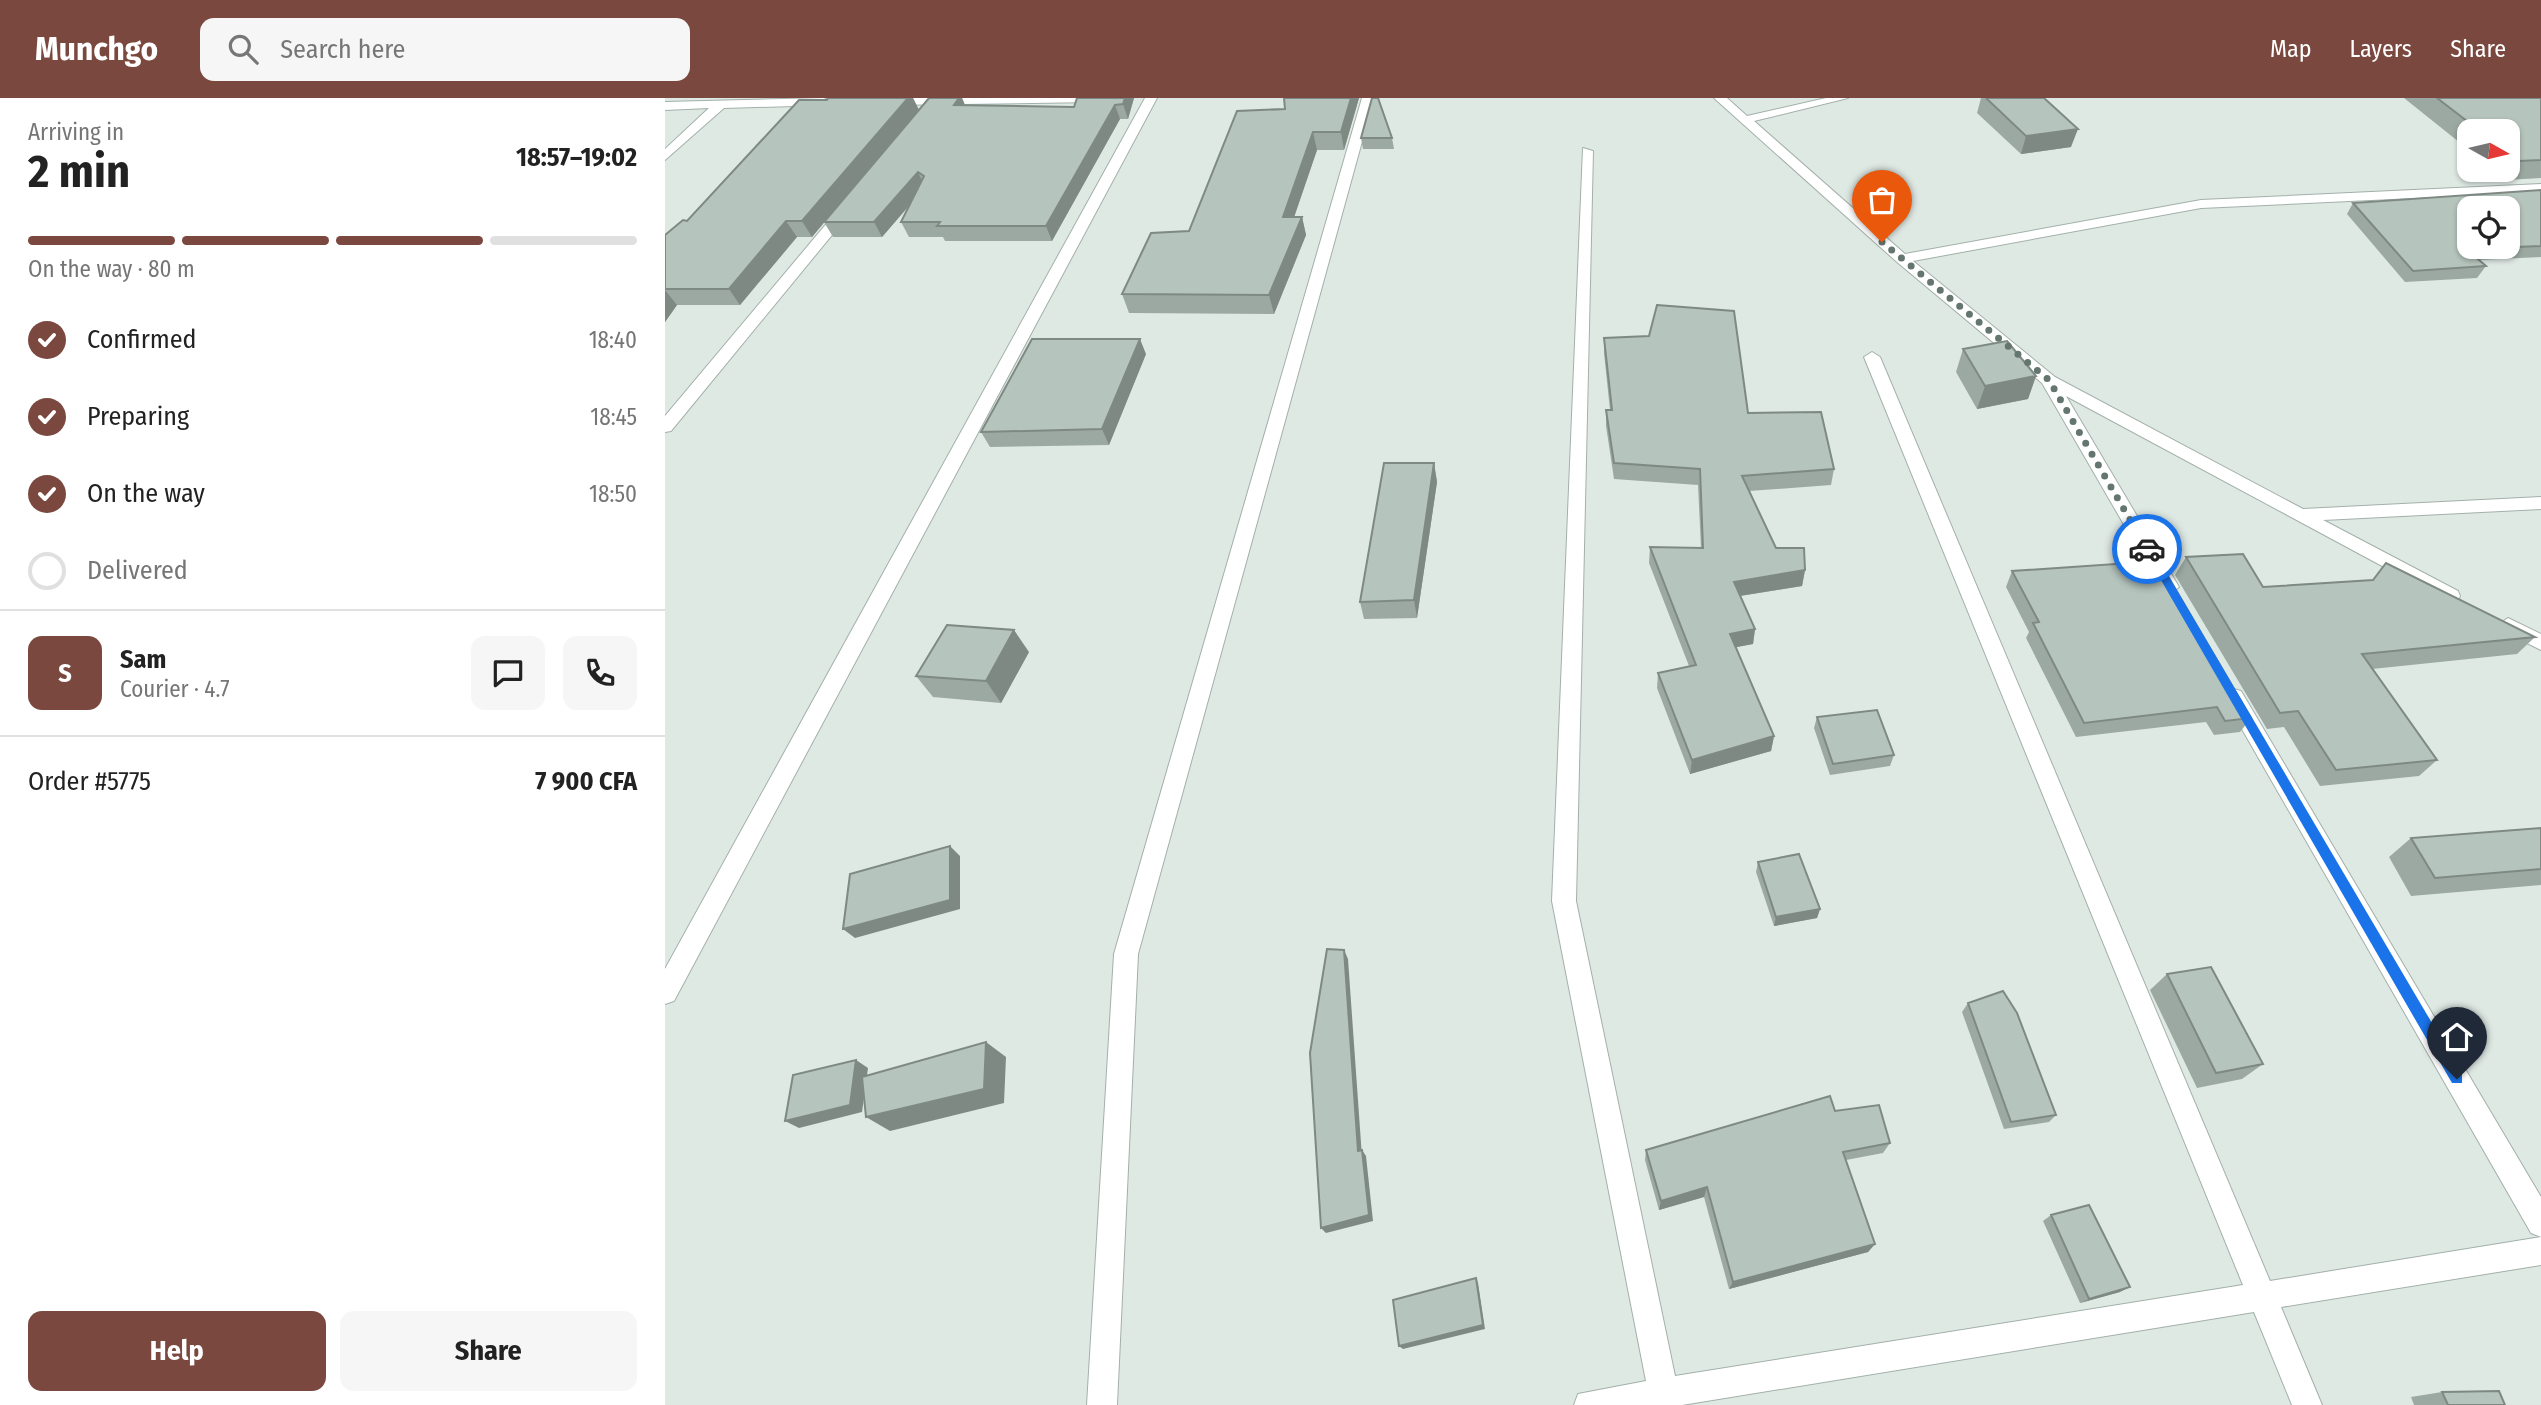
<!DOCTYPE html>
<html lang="en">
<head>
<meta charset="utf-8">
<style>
	:root { --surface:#fff; --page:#f6f6f6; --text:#222; --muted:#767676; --line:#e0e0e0; --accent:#7a483e }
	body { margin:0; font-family:"Fira Sans Condensed",sans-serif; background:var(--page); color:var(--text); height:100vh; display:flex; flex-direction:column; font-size:26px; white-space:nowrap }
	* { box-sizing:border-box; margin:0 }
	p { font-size:23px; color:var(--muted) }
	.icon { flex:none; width:38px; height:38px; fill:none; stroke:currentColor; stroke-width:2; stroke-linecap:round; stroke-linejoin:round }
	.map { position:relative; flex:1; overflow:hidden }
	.sheet { display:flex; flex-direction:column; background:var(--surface); width:665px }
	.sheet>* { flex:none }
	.needle { width:46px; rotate:98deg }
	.tools { position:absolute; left:1792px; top:21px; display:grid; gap:14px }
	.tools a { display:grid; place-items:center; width:63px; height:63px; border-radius:14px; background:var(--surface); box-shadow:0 2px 5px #0004; font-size:35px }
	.pin { position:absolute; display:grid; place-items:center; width:60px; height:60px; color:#fff; margin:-72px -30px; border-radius:50% 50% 50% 0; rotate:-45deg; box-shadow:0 0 7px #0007 }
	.pin .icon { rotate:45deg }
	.courier { position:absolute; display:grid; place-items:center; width:70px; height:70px; margin:-35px; border:5px solid #1a73e8; border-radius:50%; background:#fff; color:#222; box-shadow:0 2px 9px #0007 }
	.head em { font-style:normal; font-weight:700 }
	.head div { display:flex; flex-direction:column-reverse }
	.head { display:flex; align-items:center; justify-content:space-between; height:119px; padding:0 28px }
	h1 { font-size:46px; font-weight:700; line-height:52px }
	.bar { display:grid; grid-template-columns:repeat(4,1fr); gap:10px 7px; align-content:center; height:84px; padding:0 28px }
	.bar i { height:9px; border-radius:5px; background:var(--line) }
	.bar .on { background:var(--accent) }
	.bar p { grid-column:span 4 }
	.line { display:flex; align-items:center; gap:18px; padding:0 28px; border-top:2px solid var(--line) }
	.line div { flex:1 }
	.round { display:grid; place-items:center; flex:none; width:74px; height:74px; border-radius:14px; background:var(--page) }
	ol { padding:0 28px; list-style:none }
	li { display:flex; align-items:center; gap:21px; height:77px }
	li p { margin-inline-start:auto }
	li .icon { padding:7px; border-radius:50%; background:var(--accent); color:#fff; stroke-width:4 }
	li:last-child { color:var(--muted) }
	li i { width:38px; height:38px; border:4px solid var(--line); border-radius:50% }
	.button { display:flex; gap:14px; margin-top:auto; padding:14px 28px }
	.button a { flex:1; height:80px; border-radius:14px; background:var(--accent); color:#fff; font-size:28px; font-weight:700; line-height:80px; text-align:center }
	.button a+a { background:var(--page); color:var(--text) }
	header { display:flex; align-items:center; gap:42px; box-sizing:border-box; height:98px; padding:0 35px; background:var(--accent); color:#fff }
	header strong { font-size:33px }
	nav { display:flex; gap:38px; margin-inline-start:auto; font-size:24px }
	.search { width:490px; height:63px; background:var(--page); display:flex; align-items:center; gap:18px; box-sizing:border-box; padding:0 24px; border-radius:14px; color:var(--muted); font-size:26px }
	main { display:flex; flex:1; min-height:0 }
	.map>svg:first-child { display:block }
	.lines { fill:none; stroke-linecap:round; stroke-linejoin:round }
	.street-casing { stroke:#a3b0aa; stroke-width:2 }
	.street { fill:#fff; fill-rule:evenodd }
	.wall { fill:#9ca9a3 }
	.shaded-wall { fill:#7f8984 }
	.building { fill:#b5c4bd; stroke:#7f8984; stroke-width:2; fill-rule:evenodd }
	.route { fill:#1a73e8 }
	.done { stroke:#64766f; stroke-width:7; stroke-dasharray:0 12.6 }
</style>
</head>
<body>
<header>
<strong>Munchgo</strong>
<div class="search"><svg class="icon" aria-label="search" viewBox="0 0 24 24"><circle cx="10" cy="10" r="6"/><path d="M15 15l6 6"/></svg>Search here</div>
<nav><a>Map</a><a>Layers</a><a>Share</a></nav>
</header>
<main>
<section class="sheet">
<div class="head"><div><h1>2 min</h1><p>Arriving in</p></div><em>18:57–19:02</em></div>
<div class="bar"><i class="on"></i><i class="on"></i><i class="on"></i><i></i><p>On the way · 80 m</p></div>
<ol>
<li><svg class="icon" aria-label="check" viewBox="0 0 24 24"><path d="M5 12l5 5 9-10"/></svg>Confirmed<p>18:40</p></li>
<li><svg class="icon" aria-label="check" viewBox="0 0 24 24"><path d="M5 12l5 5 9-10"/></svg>Preparing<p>18:45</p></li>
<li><svg class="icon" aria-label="check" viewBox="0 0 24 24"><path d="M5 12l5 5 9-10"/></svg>On the way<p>18:50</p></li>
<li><i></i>Delivered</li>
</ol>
<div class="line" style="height:126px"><b class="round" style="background:var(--accent);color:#fff">S</b><div><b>Sam</b><p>Courier · 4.7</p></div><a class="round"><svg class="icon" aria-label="chat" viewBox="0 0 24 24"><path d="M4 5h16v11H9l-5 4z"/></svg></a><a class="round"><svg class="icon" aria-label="phone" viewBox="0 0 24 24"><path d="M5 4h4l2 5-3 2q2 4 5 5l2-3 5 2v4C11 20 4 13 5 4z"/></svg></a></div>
<div class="line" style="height:91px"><div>Order #5775</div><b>7 900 CFA</b></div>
<div class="button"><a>Help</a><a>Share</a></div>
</section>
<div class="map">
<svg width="1876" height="1307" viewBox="0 0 1876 1307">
	<rect width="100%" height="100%" fill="#dfe9e4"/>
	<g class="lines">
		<g class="street-casing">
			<path id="street" d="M159,0L165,4L163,7L59,10L0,62V51L44,10L0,12V4Z
				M219,0H437L431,4L223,7L217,3Z
				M480,0H492L9,903L0,906V871Z
				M697,0H709L473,856L452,1307H422L449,856Z
				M1049,0H1062L1082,18L1161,0H1183L1089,23L1240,156L1536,102L1876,86V94L1536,110L1248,163L1390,279L1638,411L1876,399V411L1658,422L1793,493L1795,498L1793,503L1786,505L1401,298L1514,489L1505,496L1498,494L1377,285L1232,164Z
				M918,50L928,53L911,803L1010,1278L1578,1187L1199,259L1207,254L1215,259L1605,1183L1876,1139V1167L1616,1209L1657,1307H1627L1589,1214L1017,1307H909L913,1296L981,1283L887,803Z
				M178,106L190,109L6,333L0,334V318Z
				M1843,520L1876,536V552L1836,532L1833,527Z
				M1569,591L1576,593L1876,1099V1139L1866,1135L1562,605L1559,599L1562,593Z"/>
		</g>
		<use href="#street" class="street"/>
	</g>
	<path class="wall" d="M163,0H248L254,12L264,0H297L300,7L409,9L412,0H469L463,21H455L387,143H280L278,139H244L236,124L244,108L217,139H168L159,124L147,139H132L75,207H12L0,224V137L22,123L162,2Z
		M619,0H694L679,52H652L629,119H637L641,137L609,216L464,215L457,196L524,133L620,11Z
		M1316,0H1379L1406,49L1356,56L1312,15Z
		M1739,0H1876V80L1842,82L1829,72H1843V33H1804V52Z
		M696,40H727L729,51H698Z
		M1876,92V159L1813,162L1821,168L1812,180L1740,184L1682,116L1688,105Z
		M939,240L1083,315L1169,371L1166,387L1084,393L1111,450L1140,472L1137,488L1076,498L1090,531L1088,546L1070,549L1109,638L1106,653L1025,676L992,590L993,575L1024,568L984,465L985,449L1036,450L1033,387L949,381L941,328V312H945L939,255Z
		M1298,251L1371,278L1363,301L1312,311L1291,274Z
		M481,256L444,347L325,349L316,334Z
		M769,365L772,384L752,520L699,521L695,504Z
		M1521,459L1598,489L1870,539L1852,556L1707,571L1772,662L1754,678L1655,688L1619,629L1602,631L1510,477Z
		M1347,473L1586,620L1575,634L1549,637L1541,624L1411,639L1361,540L1364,534L1341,489Z
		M364,554L336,605L268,599L251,578Z
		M1152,619L1229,657L1225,668L1165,677L1149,630Z
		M1876,730V787L1746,798L1724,759L1746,740Z
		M1093,764L1155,811L1152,820L1109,828L1091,774Z
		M1502,876L1598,966L1577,981L1532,990L1485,892Z
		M1303,905L1391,1017L1384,1024L1339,1031L1297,914Z
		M1170,1013L1225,1045L1218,1055L1181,1062L1210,1146L1203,1154L1064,1191L1039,1099L994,1112L980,1062L981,1052Z
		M1386,1117L1455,1194L1415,1205L1378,1123Z
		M1777,1294L1840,1307H1749L1746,1299Z"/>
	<path class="shaded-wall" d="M243,0H248L254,12L147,139L137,123Z
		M294,0H297L302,12L289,7Z
		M460,0H469L463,21L458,6Z
		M686,0H694L679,52L676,34Z
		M450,7L455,21L387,143L381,128Z
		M1413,31L1406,49L1356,56L1361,38Z
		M648,34L652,52L623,137L618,119Z
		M253,74L260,89L217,139L209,124Z
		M637,119L641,137L609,216L604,197Z
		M121,123L132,139L75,207L64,191Z
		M0,192L12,207L0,224Z
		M475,241L481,256L444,347L437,331Z
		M1371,278L1363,301L1312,311L1320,288Z
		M769,365L772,384L752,520L749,502Z
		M1140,472L1137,488L1067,499L1069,484Z
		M1090,531L1088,546L1062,551L1065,536Z
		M349,532L364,554L336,605L321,583Z
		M1109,638L1106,653L1025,676L1027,662Z
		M285,748L295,758V811L190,840L178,831Z
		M1155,811L1152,820L1109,828L1111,819Z
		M679,852L683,861L697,1059L693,1053Z
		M321,944L341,959L339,1005L225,1033L201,1019Z
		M191,962L203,970L197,1014L134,1030L120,1023Z
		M697,1052L701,1058L708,1123L661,1135L656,1130Z
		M1042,1089L1039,1099L994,1112L996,1103Z
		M1210,1146L1203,1154L1064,1191L1068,1184Z
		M811,1180L813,1185L820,1231L738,1251L734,1248Z
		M1465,1189L1455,1194L1415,1205L1424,1201Z"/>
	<path class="building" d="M163,0H243L137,123H121L64,191H0V137L18,122L22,123L134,2H162Z
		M264,0H294L289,7L409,9L412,0H460L458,6L450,7L381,128H272L275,124H236L259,78L253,74L209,124H159Z
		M619,0H686L676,34H648L618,119H637L604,197L457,196L486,135L524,133L572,13L620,11Z
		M707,0H713L727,40H696Z
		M1321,0H1379L1413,31L1361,38Z
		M1772,0H1876V62L1854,63L1843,55V33H1815Z
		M1876,92V148L1801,151L1821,168L1748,173L1688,105ZM1804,110H1843V149H1804Z
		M992,207L1069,213L1083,315L1156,314L1169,371L1077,378L1111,450H1139L1140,472L1069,484L1090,531L1065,536L1109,638L1027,662L993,575L1031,567L985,449L1038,450L1035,371L949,365L941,312H947L939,240L984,238Z
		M367,241H475L437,331L316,334Z
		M1342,243L1371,278L1320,288L1298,251Z
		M719,365H769L749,502L695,504Z
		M1578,456L1598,489L1708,482L1721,465L1870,539L1697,556L1772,662L1671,672L1633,613L1615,615L1521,459Z
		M1494,463L1586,620L1560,623L1552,609L1419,625L1368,525L1374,524L1347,473Z
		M282,527L349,532L321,583L251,578Z
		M1212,612L1229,657L1168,666L1152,619Z
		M1876,730V771L1770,780L1746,740Z
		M285,748V802L178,831L185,776Z
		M1134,756L1155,811L1111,819L1093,764Z
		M662,851L679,852L693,1053L697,1052L704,1117L656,1130L645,955Z
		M1546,869L1598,966L1551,975L1502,876Z
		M1338,893L1352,915L1391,1017L1346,1024L1303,905Z
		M321,944L319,991L201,1019L197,979Z
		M191,962L185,1007L120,1023L128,977Z
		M1165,998L1170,1013L1214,1007L1225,1045L1178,1054L1210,1146L1068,1184L1042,1089L996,1103L981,1052Z
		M1424,1107L1465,1189L1424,1201L1386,1117Z
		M811,1180L818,1227L734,1248L728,1202Z
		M1834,1293L1840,1307H1783L1777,1294Z"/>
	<path class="route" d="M1482,447L1486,448L1797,976V985H1787L1478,451Z"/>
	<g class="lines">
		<path class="done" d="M1217,144L1384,282L1482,451"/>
	</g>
</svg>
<div class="tools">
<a><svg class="needle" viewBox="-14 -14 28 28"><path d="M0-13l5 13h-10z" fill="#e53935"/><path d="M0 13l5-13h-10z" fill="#767676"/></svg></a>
<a><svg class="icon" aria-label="locate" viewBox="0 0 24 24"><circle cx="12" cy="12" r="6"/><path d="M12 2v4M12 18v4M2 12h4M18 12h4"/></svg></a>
</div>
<div class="pin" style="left:1217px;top:144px;background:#ea580c"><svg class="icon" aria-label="bag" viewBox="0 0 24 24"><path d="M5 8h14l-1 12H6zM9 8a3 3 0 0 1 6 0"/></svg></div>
<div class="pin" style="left:1792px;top:981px;background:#1f2937"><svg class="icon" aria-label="home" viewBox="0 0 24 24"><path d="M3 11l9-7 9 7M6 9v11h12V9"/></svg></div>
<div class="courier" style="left:1482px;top:451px"><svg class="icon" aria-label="car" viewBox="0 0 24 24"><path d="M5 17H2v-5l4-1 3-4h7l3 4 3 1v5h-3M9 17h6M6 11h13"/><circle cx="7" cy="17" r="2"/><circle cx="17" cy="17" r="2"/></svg></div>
</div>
</main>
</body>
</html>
